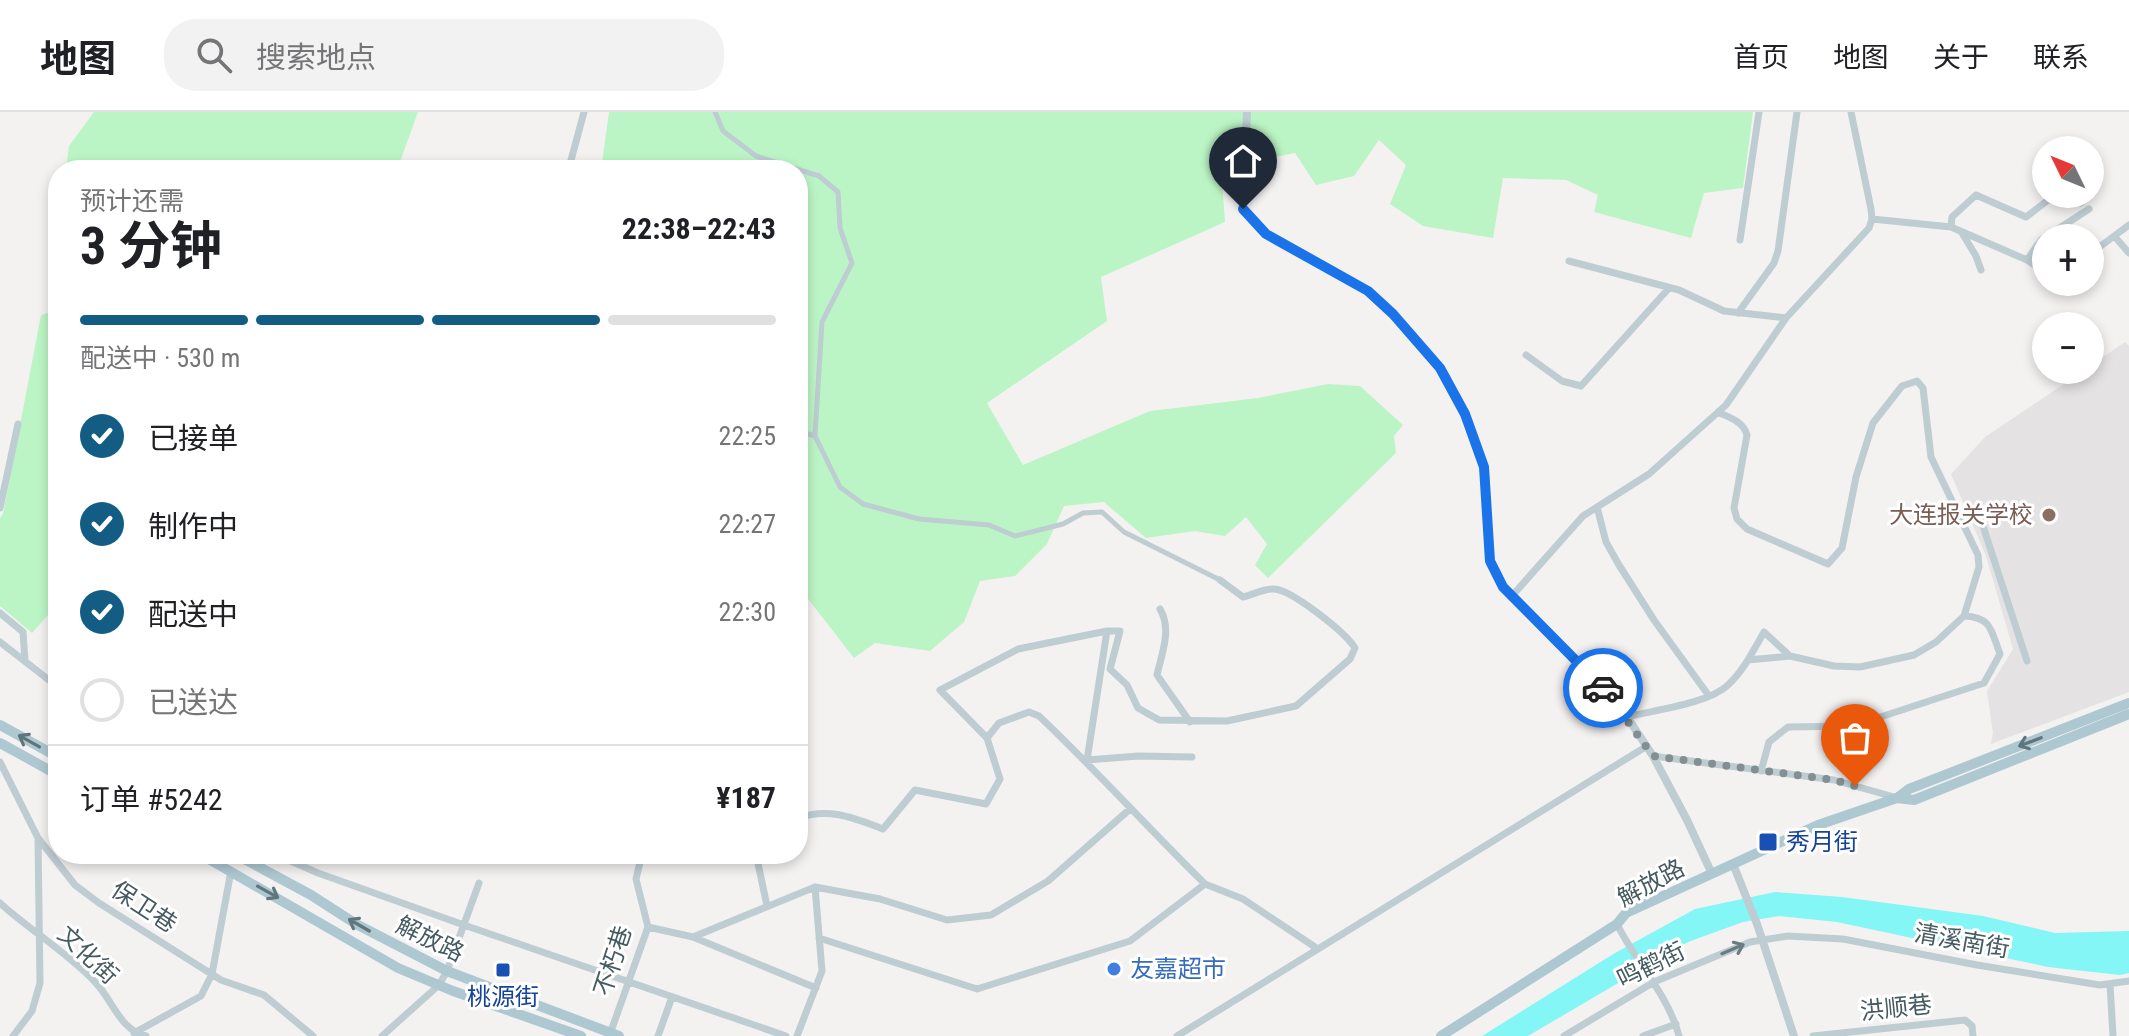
<!DOCTYPE html>
<html lang="zh">
<head>
<meta charset="utf-8">
<style>
	:root { --surface:#fff; --page:#f2f2f2; --text:#202124; --muted:#757577; --line:#e0e0e0; --accent:#135d84 }
	body { margin:0; font-family:"Roboto Condensed","Noto Sans SC",sans-serif; background:var(--page); color:var(--text); height:100vh; display:flex; flex-direction:column; font-size:30px; white-space:nowrap }
	* { box-sizing:border-box; margin:0 }
	p { font-size:26px; color:var(--muted) }
	.icon { flex:none; width:44px; height:44px; fill:none; stroke:currentColor; stroke-width:2; stroke-linecap:round; stroke-linejoin:round }
	.map { position:relative; flex:1; overflow:hidden }
	.details { position:absolute; left:48px; top:48px; width:760px; height:704px; display:flex; flex-direction:column; background:var(--surface); border-radius:32px; box-shadow:0 4px 12px #0003 }
	.details>* { flex:none }
	.needle { width:52px; rotate:313deg }
	.tools { position:absolute; left:2032px; top:24px; display:grid; gap:16px }
	.tools a { display:grid; place-items:center; width:72px; height:72px; border-radius:50%; background:var(--surface); box-shadow:0 4px 12px #0003; font-size:40px }
	.pin { position:absolute; display:grid; place-items:center; width:68px; height:68px; color:#fff; margin:-82px -34px; border-radius:50% 50% 50% 0; rotate:-45deg; box-shadow:0 0 8px #0007 }
	.pin .icon { rotate:45deg }
	.courier { position:absolute; display:grid; place-items:center; width:80px; height:80px; margin:-40px; border:6px solid #1a73e8; border-radius:50%; background:#fff; color:#222; box-shadow:0 2px 10px #0007 }
	.head em { font-style:normal; font-weight:700 }
	.head div { display:flex; flex-direction:column-reverse }
	.head { display:flex; align-items:center; justify-content:space-between; height:136px; padding:0 32px }
	h1 { font-size:52px; font-weight:700; line-height:60px }
	.bar { display:grid; grid-template-columns:repeat(4,1fr); gap:12px 8px; align-content:center; height:96px; padding:0 32px }
	.bar i { height:10px; border-radius:6px; background:var(--line) }
	.bar .on { background:var(--accent) }
	.bar p { grid-column:span 4 }
	.line { display:flex; align-items:center; gap:20px; padding:0 32px; border-top:2px solid var(--line) }
	.line div { flex:1 }
	ol { padding:0 32px; list-style:none }
	li { display:flex; align-items:center; gap:24px; height:88px }
	li p { margin-inline-start:auto }
	li .icon { padding:8px; border-radius:50%; background:var(--accent); color:#fff; stroke-width:4 }
	li:last-child { color:var(--muted) }
	li i { width:44px; height:44px; border:4px solid var(--line); border-radius:50% }
	header { display:flex; align-items:center; gap:48px; box-sizing:border-box; height:112px; padding:0 40px; background:var(--surface); border-bottom:2px solid var(--line) }
	header strong { font-size:38px }
	nav { display:flex; gap:44px; margin-inline-start:auto; font-size:28px }
	.search { width:560px; height:72px; background:var(--page); display:flex; align-items:center; gap:20px; box-sizing:border-box; padding:0 28px; border-radius:32px; color:var(--muted); font-size:30px }
	.map>svg:first-child { display:block }
	.education { fill:#e5e2e4 }
	.green { fill:#bcf5c5 }
	.water { fill:#84f6f5 }
	.lines { fill:none; stroke-linecap:round; stroke-linejoin:round }
	.pedestrian { stroke:#bdcdd2; stroke-width:5 }
	.minor { stroke:#bdcdd2; stroke-width:7 }
	.tertiary { stroke:#bdcdd2; stroke-width:8 }
	.primary { stroke:#aec8d2; stroke-width:10 }
	.oneway { stroke:#60767d }
	.oneway2 { stroke:#6a7c83 }
	.done { stroke:#838f93; stroke-width:8; stroke-dasharray:0 14.4 }
	.route { stroke:#1a73e8; stroke-width:10 }
	.education-dot { fill:#8d6e63; stroke:#fff; stroke-width:3 }
	.transit-dot { fill:#1a4fb4; stroke:#fff; stroke-width:3 }
	.shop-dot { fill:#3f7fe0; stroke:#fff; stroke-width:3 }
	.labels { text-anchor:middle; stroke-width:6; stroke-linejoin:round; paint-order:stroke }
	.education-label { font-size:24px; fill:#785e54; stroke:#fff; text-anchor:end }
	.transit-label { font-size:24px; fill:#164399; stroke:#fff; text-anchor:start }
	.street-label { font-size:24px; fill:#465a61; stroke:#fff }
	.shop-label { font-size:24px; fill:#366cbe; stroke:#fff; text-anchor:start }
</style>
</head>
<body>
<header>
<strong>地图</strong>
<div class="search"><svg class="icon" aria-label="search" viewBox="0 0 24 24"><circle cx="10" cy="10" r="6"/><path d="M15 15l6 6"/></svg>搜索地点</div>
<nav><a>首页</a><a>地图</a><a>关于</a><a>联系</a></nav>
</header>
<div class="map">
<svg width="2129" height="924" viewBox="0 0 2129 924">
	<rect width="100%" height="100%" fill="#f4f1f1"/>
	<path class="education" d="M2125,230L2129,234V580L1991,632L1993,621L1987,579L2013,537L1986,444L1951,362L1985,325L2085,258H2090V254Z"/>
	<path class="green" d="M94,0H418L397,58H66L69,34Z
		M609,0H1753L1743,76L1704,81L1691,126L1594,100L1598,83L1566,68L1503,66L1493,126L1423,114L1390,92L1406,53L1379,28L1354,64L1316,73L1295,41L1221,55L1225,110L1101,165L1107,209L987,291L1023,353L1150,299L1258,286L1328,272L1360,274L1403,313L1394,324L1396,341L1268,466L1255,453L1267,432L1246,405L1225,424L1195,419L1146,426L1104,390L1064,394L1047,432L1015,464L980,469L964,510L930,539L875,531L854,546L798,474V58H601Z
		M58,198V506L48,503L32,521L0,494V406L3,402L41,203Z"/>
	<path class="water" d="M1775,780L1842,785L1983,804L2055,821L2129,819V861L2120,863L2048,855L1837,810L1779,804L1743,810L1688,830L1528,924H1482L1615,841L1695,797Z"/>
	<g class="lines">
		<path class="pedestrian" d="M715,0L723,19L756,44L819,64L838,80L840,116L852,151L822,210L815,324L840,375L863,392L919,407L989,413L1015,424L1063,412L1083,401L1102,400L1124,420L1220,468
			M798,319L815,324"/>
		<path class="minor" d="M572,58L570,52L584,0
			M2073,82L2081,91
			M1872,107L1951,115L2027,148L2046,161
			M1951,115L1952,105L1976,83L2026,105L2056,82
			M1962,121L1976,144L1981,158
			M2115,125L2129,141
			M1740,128L1759,0
			M2090,142L2129,113
			M2027,148L2041,128L2089,97
			M1569,149L1679,178L1724,199L1786,206
			M1738,201L1774,151L1778,139L1797,0
			M1526,243L1562,269L1581,274L1669,176
			M1718,300C1730,306 1743,309 1747,323L1734,396L1737,407L1747,417L1828,452L1842,436L1856,365L1873,311L1902,274L1917,269L1923,276L1931,345L1978,443L1979,455L1964,504L1936,530L1914,543L1860,555L1834,554L1790,544
			M1597,395L1606,430L1619,453L1654,508L1709,584
			M0,396L18,312
			M1981,408L2027,549
			M1511,485L1583,404L1649,362L1726,293L1786,206L1869,116L1872,107L1871,97L1851,0
			M1160,497C1172,517 1162,541 1157,563L1190,610
			M0,501L23,520L25,549
			M1107,519H1120L1110,557L1127,573L1138,596L1159,608L1227,609L1296,594L1350,547L1355,536C1345,520 1292,478 1274,477C1265,476 1252,483 1243,485L1220,468
			M0,530L58,575
			M1627,605C1654,598 1708,592 1728,573C1744,558 1753,539 1764,520L1790,544L1748,548
			M987,626L999,611L1029,600L1039,604C1096,658 1149,717 1205,772
			M1653,644L1834,668L1894,685
			M0,650L38,726L75,773L99,791L221,868L264,883L313,924
			M1761,659L1769,630L1788,615L1853,614L1984,571L2000,542C1991,519 1992,505 1964,504
			M798,706C829,695 854,706 883,717L915,678L986,692L1000,667L987,626L940,578L1018,537L1107,519L1087,648L1138,644L1192,645
			M275,742L318,761L464,813L786,924
			M756,742L767,794
			M0,791C31,819 68,841 96,871C113,889 120,918 146,924
			M1617,812C1636,851 1668,882 1679,924
			M648,815L693,825L815,775
			M693,825L816,876
			M819,826L977,877L1130,829L1205,772L1243,787L1318,837
			M2110,872L2113,924
			M134,921L201,884L212,862L231,759
			M610,922L648,815L636,767L642,742
			M13,924L32,899L40,871L38,728
			M382,924L439,873L447,859L479,771
			M658,924L672,885
			M797,924L822,859L815,775L880,787L947,808L991,803L1048,769L1130,697
			M1177,924L1647,634
			M1564,924L1654,870L1750,830L1788,824L1843,827L1977,853L2100,873L2129,869
			M1643,924L1676,912
			M1813,924L1965,908L1972,914L1973,924"/>
		<path class="tertiary" d="M1247,0L1243,97L1266,122L1368,179L1393,202L1440,256L1465,302L1484,355L1490,449L1503,475L1603,577L1627,605L1653,644L1687,708L1712,762
			M1733,752L1757,812L1794,924"/>
		<path class="primary" d="M0,613L58,645
			M0,631L58,663
			M1897,686L1914,688L2129,602
			M200,742L398,856L453,879L581,924
			M235,742L311,783L356,812L447,859L619,924
			M1441,924L1617,812L1626,801L1818,713L1897,686L1909,677L2129,591"/>
	</g>
	<defs><path id="oneway-shaft" d="M-6 0H5M1.5-3L5.5 0L1.5 3" fill="none" stroke-width="1.6" stroke-linecap="round" stroke-linejoin="round" transform="scale(2)"/></defs>
	<g class="oneway">
		<use href="#oneway-shaft" transform="translate(29 629) rotate(-151)"/>
		<use href="#oneway-shaft" transform="translate(2030 630) rotate(159)"/>
		<use href="#oneway-shaft" transform="translate(268 780) rotate(29)"/>
		<use href="#oneway-shaft" transform="translate(359 813) rotate(-150)"/>
	</g>
	<use class="oneway2" href="#oneway-shaft" transform="translate(1733 837) rotate(-23)"/>
	<g class="lines">
		<path class="done" d="M1603,576L1653,644L1834,668L1855,674"/>
		<path class="route" d="M1243,97L1266,122L1368,179L1393,202L1440,256L1465,302L1484,355L1490,449L1503,475L1603,576"/>
	</g>
	<circle class="education-dot" cx="2049" cy="403" r="8"/>
	<g class="transit-dot">
		<rect x="1758" y="720" width="20" height="20" rx="4"/>
		<rect x="495" y="850" width="16" height="16" rx="4"/>
	</g>
	<circle class="shop-dot" cx="1114" cy="857" r="8"/>
	<g class="labels">
		<g class="education-label">
			<text x="2033" y="411">大连报关学校</text>
		</g>
		<g class="transit-label">
			<text x="1786" y="738">秀月街</text>
			<text x="503" y="893" text-anchor="middle">桃源街</text>
		</g>
		<g class="street-label">
			<text transform="translate(1651 771) rotate(-28)" y="8">解放路</text>
			<text transform="translate(144 795) rotate(33)" y="8">保卫巷</text>
			<text transform="translate(430 827) rotate(26)" y="8">解放路</text>
			<text transform="translate(1962 829) rotate(10)" y="8">清溪南街</text>
			<text transform="translate(88 843) rotate(43)" y="8">文化街</text>
			<text transform="translate(613 849) rotate(-72)" y="8">不朽巷</text>
			<text transform="translate(1651 853) rotate(-26)" y="8">鸣鹤街</text>
			<text transform="translate(1896 896) rotate(-6)" y="8">洪顺巷</text>
		</g>
		<g class="shop-label">
			<text x="1130" y="865">友嘉超市</text>
		</g>
	</g>
</svg>
<div class="tools">
<a><svg class="needle" viewBox="-14 -14 28 28"><path d="M0-13l5 13h-10z" fill="#e53935"/><path d="M0 13l5-13h-10z" fill="#757577"/></svg></a>
<a>+</a>
<a>−</a>
</div>
<div class="pin" style="left:1855px;top:674px;background:#ea580c"><svg class="icon" aria-label="bag" viewBox="0 0 24 24"><path d="M5 8h14l-1 12H6zM9 8a3 3 0 0 1 6 0"/></svg></div>
<div class="pin" style="left:1243px;top:97px;background:#1f2937"><svg class="icon" aria-label="home" viewBox="0 0 24 24"><path d="M3 11l9-7 9 7M6 9v11h12V9"/></svg></div>
<div class="courier" style="left:1603px;top:576px"><svg class="icon" aria-label="car" viewBox="0 0 24 24"><path d="M5 17H2v-5l4-1 3-4h7l3 4 3 1v5h-3M9 17h6M6 11h13"/><circle cx="7" cy="17" r="2"/><circle cx="17" cy="17" r="2"/></svg></div>
<section class="details">
<div class="head"><div><h1>3 分钟</h1><p>预计还需</p></div><em>22:38–22:43</em></div>
<div class="bar"><i class="on"></i><i class="on"></i><i class="on"></i><i></i><p>配送中 · 530 m</p></div>
<ol>
<li><svg class="icon" aria-label="check" viewBox="0 0 24 24"><path d="M5 12l5 5 9-10"/></svg>已接单<p>22:25</p></li>
<li><svg class="icon" aria-label="check" viewBox="0 0 24 24"><path d="M5 12l5 5 9-10"/></svg>制作中<p>22:27</p></li>
<li><svg class="icon" aria-label="check" viewBox="0 0 24 24"><path d="M5 12l5 5 9-10"/></svg>配送中<p>22:30</p></li>
<li><i></i>已送达</li>
</ol>
<div class="line" style="height:104px"><div>订单 #5242</div><b>¥187</b></div>
</section>
</div>
</body>
</html>
